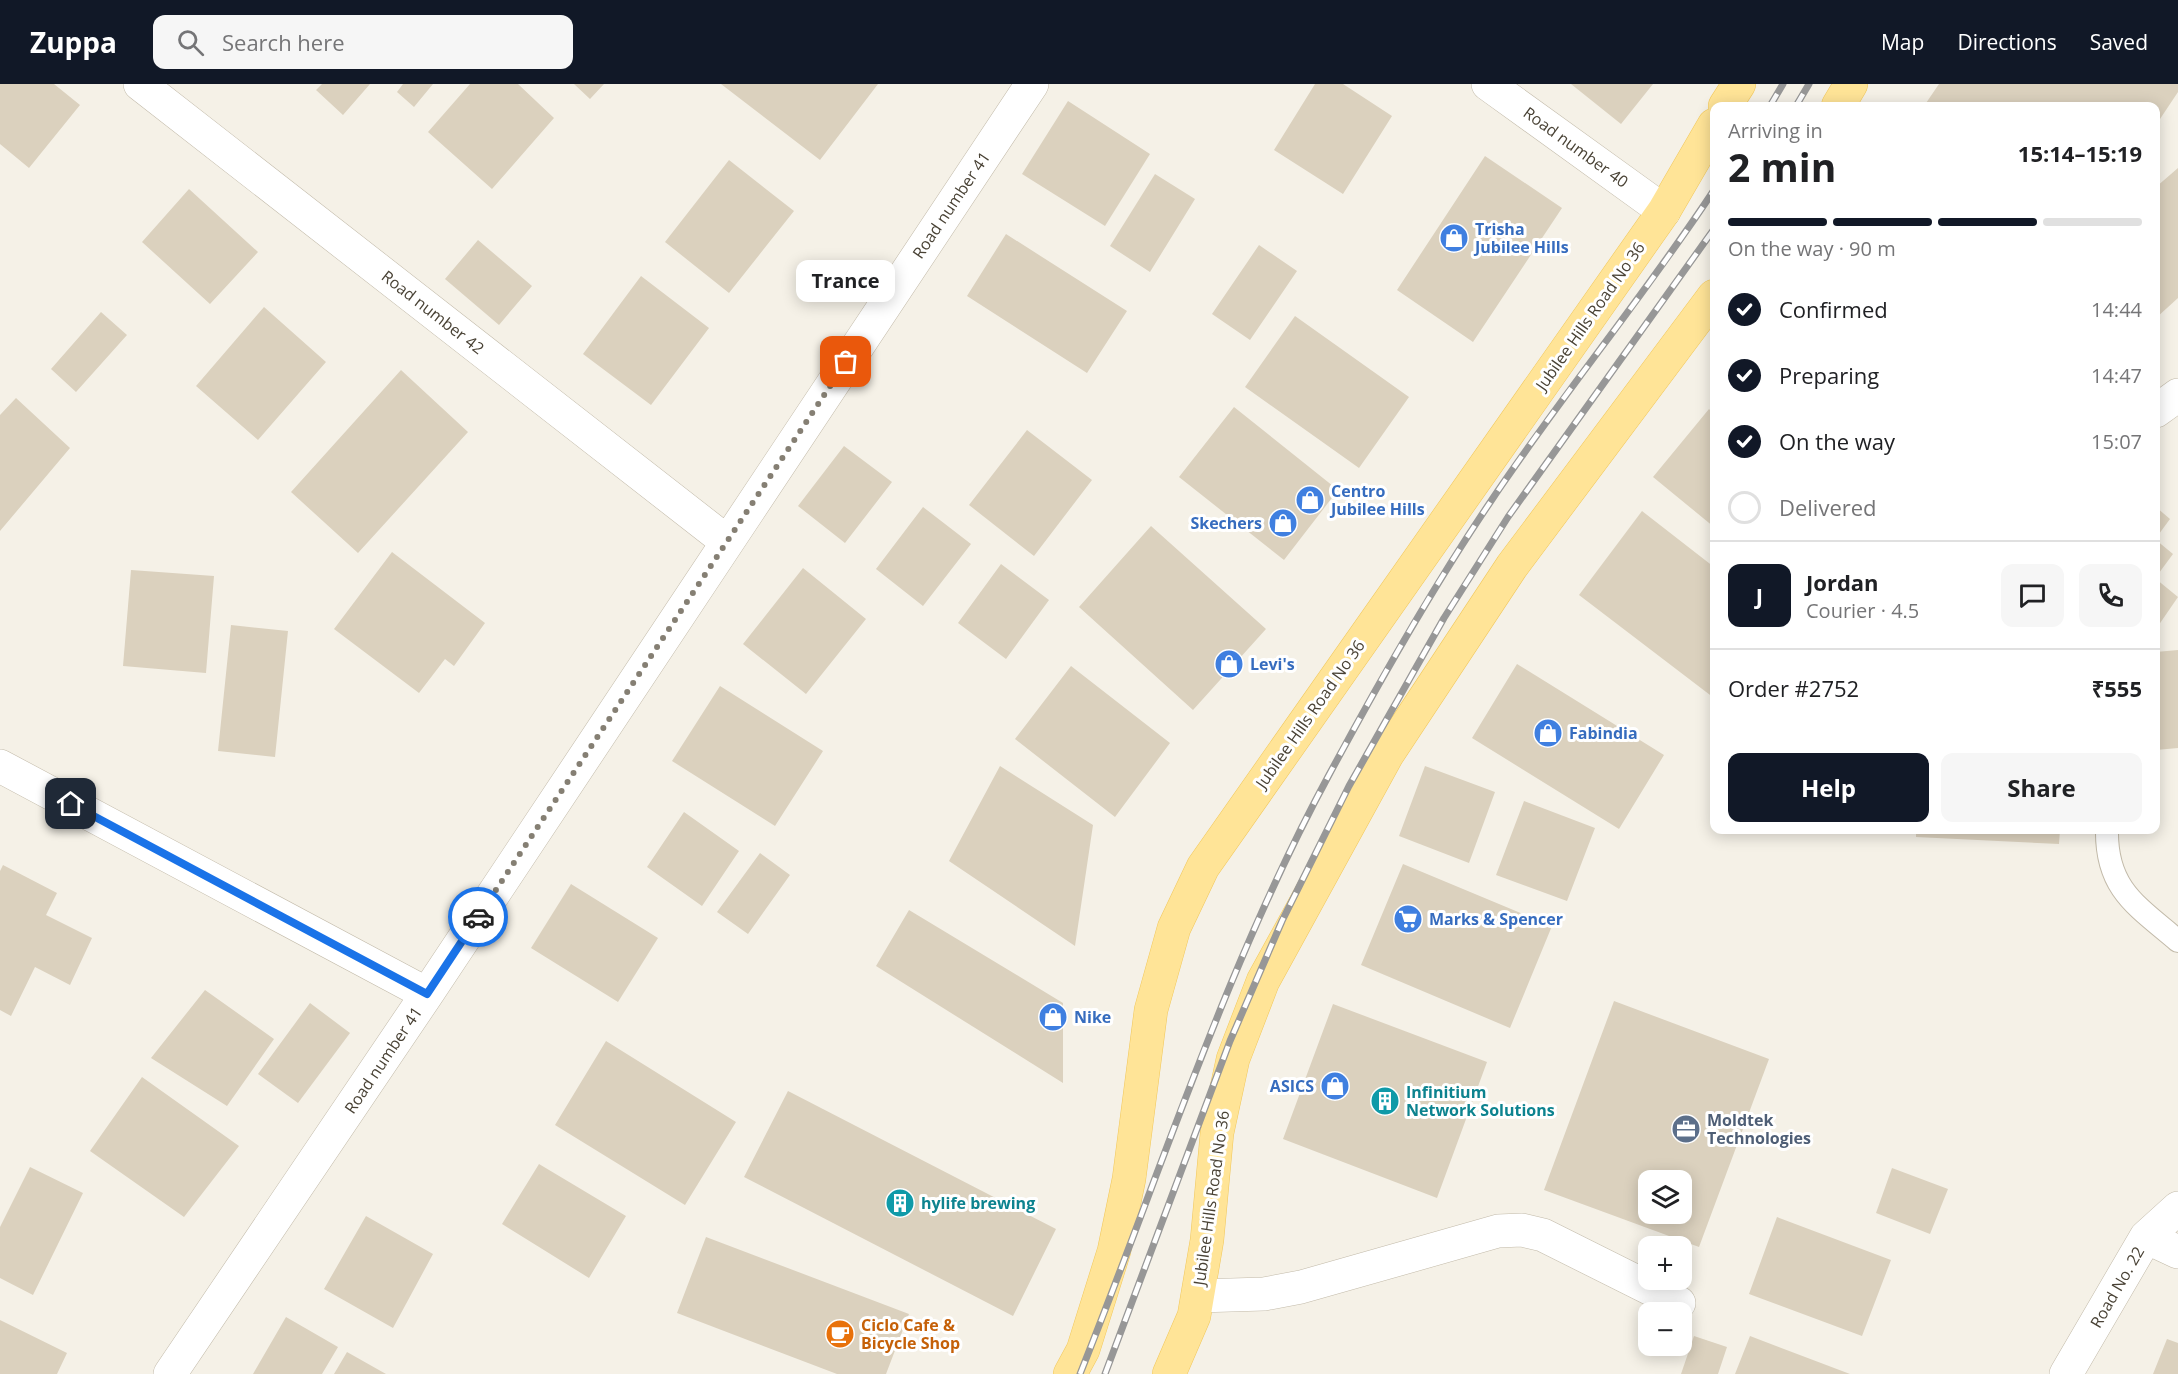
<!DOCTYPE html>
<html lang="en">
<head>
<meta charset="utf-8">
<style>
	:root { --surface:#fff; --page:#f6f6f6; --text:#202124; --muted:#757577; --line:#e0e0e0; --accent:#111827 }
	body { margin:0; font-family:"Open Sans",sans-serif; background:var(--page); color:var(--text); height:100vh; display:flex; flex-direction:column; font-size:22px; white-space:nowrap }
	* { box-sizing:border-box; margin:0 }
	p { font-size:20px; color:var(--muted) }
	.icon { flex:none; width:33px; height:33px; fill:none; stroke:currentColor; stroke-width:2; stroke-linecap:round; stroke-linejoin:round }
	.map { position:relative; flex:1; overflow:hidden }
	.details { position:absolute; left:1710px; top:18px; width:450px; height:732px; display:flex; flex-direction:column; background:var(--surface); border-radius:12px; box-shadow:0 3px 15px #0003 }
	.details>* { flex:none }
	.tools { position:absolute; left:1638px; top:1086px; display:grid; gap:12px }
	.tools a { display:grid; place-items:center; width:54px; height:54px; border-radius:12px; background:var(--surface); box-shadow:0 3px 15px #0003; font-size:30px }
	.pin { position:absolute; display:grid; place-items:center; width:51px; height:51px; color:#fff; margin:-26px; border-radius:12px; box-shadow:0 3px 9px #0006 }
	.courier { position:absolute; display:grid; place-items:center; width:60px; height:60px; margin:-30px; border:4px solid #1a73e8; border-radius:50%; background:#fff; color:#222; box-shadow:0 2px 8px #0007 }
	.bubble { position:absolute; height:42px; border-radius:12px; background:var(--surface); box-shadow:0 3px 15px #0003; font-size:20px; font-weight:700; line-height:42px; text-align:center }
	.head em { font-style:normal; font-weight:700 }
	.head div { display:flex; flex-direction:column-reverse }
	.head { display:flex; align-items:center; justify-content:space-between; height:102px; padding:0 18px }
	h1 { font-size:39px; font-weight:700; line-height:45px }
	.bar { display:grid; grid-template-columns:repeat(4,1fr); gap:9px 6px; align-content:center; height:72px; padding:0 18px }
	.bar i { height:8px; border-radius:4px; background:var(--line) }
	.bar .current { background:var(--accent) }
	.bar p { grid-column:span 4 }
	.line { display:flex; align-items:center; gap:15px; padding:0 18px; border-top:2px solid var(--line) }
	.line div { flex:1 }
	.round { display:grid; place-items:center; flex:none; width:63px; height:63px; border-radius:12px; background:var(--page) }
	ol { padding:0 18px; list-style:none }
	li { display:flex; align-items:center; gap:18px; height:66px }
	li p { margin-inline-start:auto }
	li .icon { padding:6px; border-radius:50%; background:var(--accent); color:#fff; stroke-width:4 }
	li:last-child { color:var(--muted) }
	li i { width:33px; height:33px; border:3px solid var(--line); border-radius:50% }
	.primary-button { display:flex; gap:12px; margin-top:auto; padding:12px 18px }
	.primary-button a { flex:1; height:69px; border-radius:12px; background:var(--accent); color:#fff; font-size:24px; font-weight:700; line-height:69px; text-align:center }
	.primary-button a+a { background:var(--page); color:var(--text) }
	header { display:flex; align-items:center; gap:36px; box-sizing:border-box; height:84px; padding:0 30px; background:var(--accent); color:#fff }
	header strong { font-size:28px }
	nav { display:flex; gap:33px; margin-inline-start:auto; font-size:21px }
	.search { width:420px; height:54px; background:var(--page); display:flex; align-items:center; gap:15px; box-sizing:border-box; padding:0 21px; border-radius:12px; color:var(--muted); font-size:22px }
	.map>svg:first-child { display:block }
	.building { fill:#dbd1be; fill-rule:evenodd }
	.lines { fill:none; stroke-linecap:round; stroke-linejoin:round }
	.lane-casing { stroke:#c2baa9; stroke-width:24 }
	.street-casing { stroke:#c2baa9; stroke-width:34 }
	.primary-casing { stroke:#f1c75a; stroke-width:34 }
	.lane { stroke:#fff; stroke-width:22 }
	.street { stroke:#fff; stroke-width:33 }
	.primary { stroke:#ffe497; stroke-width:33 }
	.rail-casing { stroke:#979797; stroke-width:7 }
	.rail { stroke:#fff; stroke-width:4.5; stroke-dasharray:14; stroke-linecap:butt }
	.done { stroke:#857f73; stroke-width:6; stroke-dasharray:0 10.8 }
	.route { stroke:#1a73e8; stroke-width:8 }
	.labels { text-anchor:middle; stroke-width:6; stroke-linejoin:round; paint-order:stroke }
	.street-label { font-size:16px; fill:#494235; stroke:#fff }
	.shop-label { font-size:16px; font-weight:bold; fill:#366cbe; stroke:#fff; text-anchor:start }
	.culture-label { font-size:16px; font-weight:bold; fill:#0d838f; stroke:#fff; text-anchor:start }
	.service-label { font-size:16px; font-weight:bold; fill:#4e5e75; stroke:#fff; text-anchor:start }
	.food-label { font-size:16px; font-weight:bold; fill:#c56008; stroke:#fff; text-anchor:start }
</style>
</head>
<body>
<header>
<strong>Zuppa</strong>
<div class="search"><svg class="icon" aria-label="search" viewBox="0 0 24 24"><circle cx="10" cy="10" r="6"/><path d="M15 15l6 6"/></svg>Search here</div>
<nav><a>Map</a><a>Directions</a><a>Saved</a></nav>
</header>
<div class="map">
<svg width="2178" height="1290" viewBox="0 0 2178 1290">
	<rect width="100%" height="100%" fill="#f5f1e7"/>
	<path class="building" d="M0,0H54L80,21L29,84L0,60Z
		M322,0H370L343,31L316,6Z
		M403,0H433L414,23L397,8Z
		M470,0H518L554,34L492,105L428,48Z
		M574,0H604L590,15Z
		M721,0H878L820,76Z
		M1315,0H1343L1392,32L1343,110L1274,66Z
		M1571,0H1653L1621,40Z
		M1939,0H2178V8L2156,41V22H1924Z
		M1068,17L1150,70L1105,142L1022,90Z
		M1485,72L1562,124L1473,258L1397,206Z
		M729,76L794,127L729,209L665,158Z
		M2178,84V214L2156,234V103Z
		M1155,90L1195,115L1150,188L1110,162Z
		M189,105L258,168L210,220L142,158Z
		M1006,150L1127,227L1087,289L967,212Z
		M478,156L532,202L499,241L445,195Z
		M1259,161L1297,187L1250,256L1212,230Z
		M641,192L709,244L651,321L583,270Z
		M264,223L326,278L258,356L196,302Z
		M101,228L127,251L76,308L51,285Z
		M1295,232L1409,313L1359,384L1245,303Z
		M401,286L468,348L358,469L291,408Z
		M16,314L70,364L0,447V331Z
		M1234,323L1338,406L1284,476L1179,393Z
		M1709,325L1714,330V443L1653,393Z
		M1027,346L1092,396L1034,472L969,421Z
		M844,362L892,398L845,459L798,422Z
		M923,423L971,460L923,522L876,485Z
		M2156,423L2170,435L2156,454Z
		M1642,427L1714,483V614L1579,511Z
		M1151,442L1266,545L1193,626L1079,523Z
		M2156,456L2173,470L2156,493Z
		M392,468L485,539L454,582L445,575L419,609L334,545Z
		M1001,480L1049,516L1006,575L958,539Z
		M803,484L866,535L806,610L743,560Z
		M131,486L214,492L206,589L123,582Z
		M2156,495L2178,513L2156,545Z
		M231,541L288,547L275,673L218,667Z
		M2178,566V664L2156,666V568Z
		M1517,580L1664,671L1619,745L1472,654Z
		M1071,582L1170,659L1115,733L1015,655Z
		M720,602L823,667L775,742L672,677Z
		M1000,682L1093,741L1075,862L949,777Z
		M1425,682L1495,708L1469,779L1399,752Z
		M1524,717L1595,744L1567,817L1496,791Z
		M684,728L739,767L702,822L647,783Z
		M1916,746H2060L2059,760L1916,753Z
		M760,769L790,791L748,850L717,828Z
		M1403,780L1552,842L1510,944L1361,881Z
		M3,781L57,809L46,831L92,854L70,901L35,883L11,932L0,926V787Z
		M571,800L658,854L618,918L531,864Z
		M909,826L1063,919V999L876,882Z
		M205,906L274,955L227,1022L151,974Z
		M1614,917L1769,975L1699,1163L1544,1106ZM1648,1096H1682V1130H1648Z
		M310,919L350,949L298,1019L258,990Z
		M1333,920L1487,978L1437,1114L1283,1055Z
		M606,957L736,1038L685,1121L555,1041Z
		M142,993L239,1062L184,1133L90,1067Z
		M788,1007L1056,1145L1013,1232L744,1093Z
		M539,1080L626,1132L589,1194L502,1140Z
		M30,1083L83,1109L33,1211L0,1194V1143Z
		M1892,1084L1948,1105L1930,1150L1876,1129Z
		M366,1132L433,1170L393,1244L324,1205Z
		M1777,1133L1891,1176L1862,1252L1749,1210Z
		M706,1153L909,1230L886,1290H837L677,1229Z
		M286,1233L338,1263L322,1290H253Z
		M0,1236L67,1269L57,1290H0Z
		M1694,1252L1727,1263L1718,1290H1681Z
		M1750,1252L1850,1290H1735Z
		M2167,1255L2178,1259V1290H2153Z
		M347,1268L386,1290H334Z"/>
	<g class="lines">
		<g class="lane-casing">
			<path id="lane" d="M2107,746C2106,805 2137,822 2178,857"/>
		</g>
		<g class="street-casing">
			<path id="street" d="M140,0L726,457
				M1488,0L1664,127
				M2156,327L2178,311
				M0,682L427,910
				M2146,1153L2178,1168
				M1198,1212L1264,1210L1301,1203L1498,1147L1522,1146L1543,1151L1679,1219
				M170,1290L427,910L1032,0
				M2066,1290L2146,1153L2178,1124"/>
		</g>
		<g class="primary-casing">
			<path id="primary" d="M1725,22L1739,0
				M1838,22L1851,0
				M1070,1290L1083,1266L1114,1167L1129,1095L1151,926L1174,844L1203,783L1664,127L1714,41
				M1169,1290L1194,1232L1207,1156L1217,1049L1233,975L1263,897L1387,671L1512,482L1714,212"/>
		</g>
		<use href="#lane" class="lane"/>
		<use href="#street" class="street"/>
		<use href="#primary" class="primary"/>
		<g class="rail-casing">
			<path id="rail" d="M1770,22L1783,0
				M1796,22L1809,0
				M1080,1290C1161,1088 1226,881 1330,689C1379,598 1431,506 1489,420C1560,313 1643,214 1714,106
				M1105,1290L1230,957L1282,837L1349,702L1444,534L1508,433L1714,145"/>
		</g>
		<use href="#rail" class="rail"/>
	</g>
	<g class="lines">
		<path class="done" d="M478,833L846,278"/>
		<path class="route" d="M71,720L427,910L478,833"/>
	</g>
	<defs>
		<g id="shop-disc" transform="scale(1.5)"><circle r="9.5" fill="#3f7fe0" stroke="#fff"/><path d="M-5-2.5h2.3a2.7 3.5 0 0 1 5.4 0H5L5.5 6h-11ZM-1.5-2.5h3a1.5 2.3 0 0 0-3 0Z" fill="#fff"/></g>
		<g id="supermarket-disc" transform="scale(1.5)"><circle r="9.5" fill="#3f7fe0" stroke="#fff"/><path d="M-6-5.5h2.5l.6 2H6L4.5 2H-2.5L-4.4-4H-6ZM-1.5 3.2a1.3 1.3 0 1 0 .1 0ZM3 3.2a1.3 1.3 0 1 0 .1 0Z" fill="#fff"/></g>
		<g id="building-disc" transform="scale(1.5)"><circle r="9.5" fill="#0f9aa8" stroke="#fff"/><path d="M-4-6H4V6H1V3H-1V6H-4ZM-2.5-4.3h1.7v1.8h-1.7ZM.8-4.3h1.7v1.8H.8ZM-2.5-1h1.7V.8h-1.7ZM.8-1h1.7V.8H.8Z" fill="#fff"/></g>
		<g id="office-disc" transform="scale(1.5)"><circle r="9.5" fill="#5c6f8a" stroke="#fff"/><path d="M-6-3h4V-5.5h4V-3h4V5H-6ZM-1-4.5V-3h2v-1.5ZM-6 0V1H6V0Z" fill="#fff"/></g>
		<g id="cafe-disc" transform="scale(1.5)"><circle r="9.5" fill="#e8710a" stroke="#fff"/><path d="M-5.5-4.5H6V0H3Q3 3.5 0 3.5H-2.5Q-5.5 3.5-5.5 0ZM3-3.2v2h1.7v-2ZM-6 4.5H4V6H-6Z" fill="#fff"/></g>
	</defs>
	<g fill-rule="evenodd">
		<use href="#shop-disc" x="1454" y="154"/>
		<use href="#shop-disc" x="1310" y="416"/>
		<use href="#shop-disc" x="1283" y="439"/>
		<use href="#shop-disc" x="1229" y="580"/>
		<use href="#shop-disc" x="1548" y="649"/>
		<use href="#supermarket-disc" x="1408" y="835"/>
		<use href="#shop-disc" x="1053" y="933"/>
		<use href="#shop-disc" x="1335" y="1002"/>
		<use href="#building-disc" x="1385" y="1017"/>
		<use href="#office-disc" x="1686" y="1045"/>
		<use href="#building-disc" x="900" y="1119"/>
		<use href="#cafe-disc" x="840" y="1250"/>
	</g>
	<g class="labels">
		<g class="street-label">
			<text transform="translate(1576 63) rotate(36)" y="6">Road number 40</text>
			<text transform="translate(951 121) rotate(-56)" y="6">Road number 41</text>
			<text transform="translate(433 228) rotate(38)" y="6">Road number 42</text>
			<text transform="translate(1590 232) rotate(-55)" y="6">Jubilee Hills Road No 36</text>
			<text transform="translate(1310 630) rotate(-55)" y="6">Jubilee Hills Road No 36</text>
			<text transform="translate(383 976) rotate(-56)" y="6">Road number 41</text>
			<text transform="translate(1211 1114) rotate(-82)" y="6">Jubilee Hills Road No 36</text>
			<text transform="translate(2117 1203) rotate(-60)" y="6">Road No. 22</text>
		</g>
		<g class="shop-label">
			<text x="1475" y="151">Trisha<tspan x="1475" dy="18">Jubilee Hills</tspan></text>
			<text x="1331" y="413">Centro<tspan x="1331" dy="18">Jubilee Hills</tspan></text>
			<text x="1262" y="445" text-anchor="end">Skechers</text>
			<text x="1250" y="586">Levi's</text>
			<text x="1569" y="655">Fabindia</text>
			<text x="1429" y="841">Marks &amp; Spencer</text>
			<text x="1074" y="939">Nike</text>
			<text x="1314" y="1008" text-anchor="end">ASICS</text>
		</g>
		<g class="culture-label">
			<text x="1406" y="1014">Infinitium<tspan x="1406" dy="18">Network Solutions</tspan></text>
			<text x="921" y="1125">hylife brewing</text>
		</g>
		<g class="service-label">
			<text x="1707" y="1042">Moldtek<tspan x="1707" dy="18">Technologies</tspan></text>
		</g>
		<g class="food-label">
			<text x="861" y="1247">Ciclo Cafe &amp;<tspan x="861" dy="18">Bicycle Shop</tspan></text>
		</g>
	</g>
</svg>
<div class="tools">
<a><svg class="icon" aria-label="layers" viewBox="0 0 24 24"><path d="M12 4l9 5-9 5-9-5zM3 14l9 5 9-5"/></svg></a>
<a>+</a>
<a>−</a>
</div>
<div class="pin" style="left:846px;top:278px;background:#ea580c"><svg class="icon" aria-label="bag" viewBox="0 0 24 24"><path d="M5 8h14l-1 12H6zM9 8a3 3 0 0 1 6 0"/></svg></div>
<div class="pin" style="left:71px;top:720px;background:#1f2937"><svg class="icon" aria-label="home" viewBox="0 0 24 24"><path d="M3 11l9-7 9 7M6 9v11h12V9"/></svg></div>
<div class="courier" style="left:478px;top:833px"><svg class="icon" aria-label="car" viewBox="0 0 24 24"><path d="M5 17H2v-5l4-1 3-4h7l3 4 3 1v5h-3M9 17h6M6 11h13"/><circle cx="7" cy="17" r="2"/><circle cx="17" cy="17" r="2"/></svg></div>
<div class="bubble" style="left:796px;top:176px;width:99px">Trance</div>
<section class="details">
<div class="head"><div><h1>2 min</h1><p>Arriving in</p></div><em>15:14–15:19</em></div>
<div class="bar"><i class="current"></i><i class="current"></i><i class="current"></i><i></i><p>On the way · 90 m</p></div>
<ol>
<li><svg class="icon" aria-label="check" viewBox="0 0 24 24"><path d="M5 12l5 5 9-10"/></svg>Confirmed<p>14:44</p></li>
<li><svg class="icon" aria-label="check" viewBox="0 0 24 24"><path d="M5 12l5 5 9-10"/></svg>Preparing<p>14:47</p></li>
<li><svg class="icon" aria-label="check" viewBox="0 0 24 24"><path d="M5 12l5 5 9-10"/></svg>On the way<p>15:07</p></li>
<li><i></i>Delivered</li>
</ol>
<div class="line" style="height:108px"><b class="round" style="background:var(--accent);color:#fff">J</b><div><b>Jordan</b><p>Courier · 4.5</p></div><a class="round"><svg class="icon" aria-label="chat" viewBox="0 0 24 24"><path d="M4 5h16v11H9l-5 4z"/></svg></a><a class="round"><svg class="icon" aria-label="phone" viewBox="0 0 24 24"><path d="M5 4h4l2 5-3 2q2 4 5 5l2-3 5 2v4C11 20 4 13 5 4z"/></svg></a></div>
<div class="line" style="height:78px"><div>Order #2752</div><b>₹555</b></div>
<div class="primary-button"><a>Help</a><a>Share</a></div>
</section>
</div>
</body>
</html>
